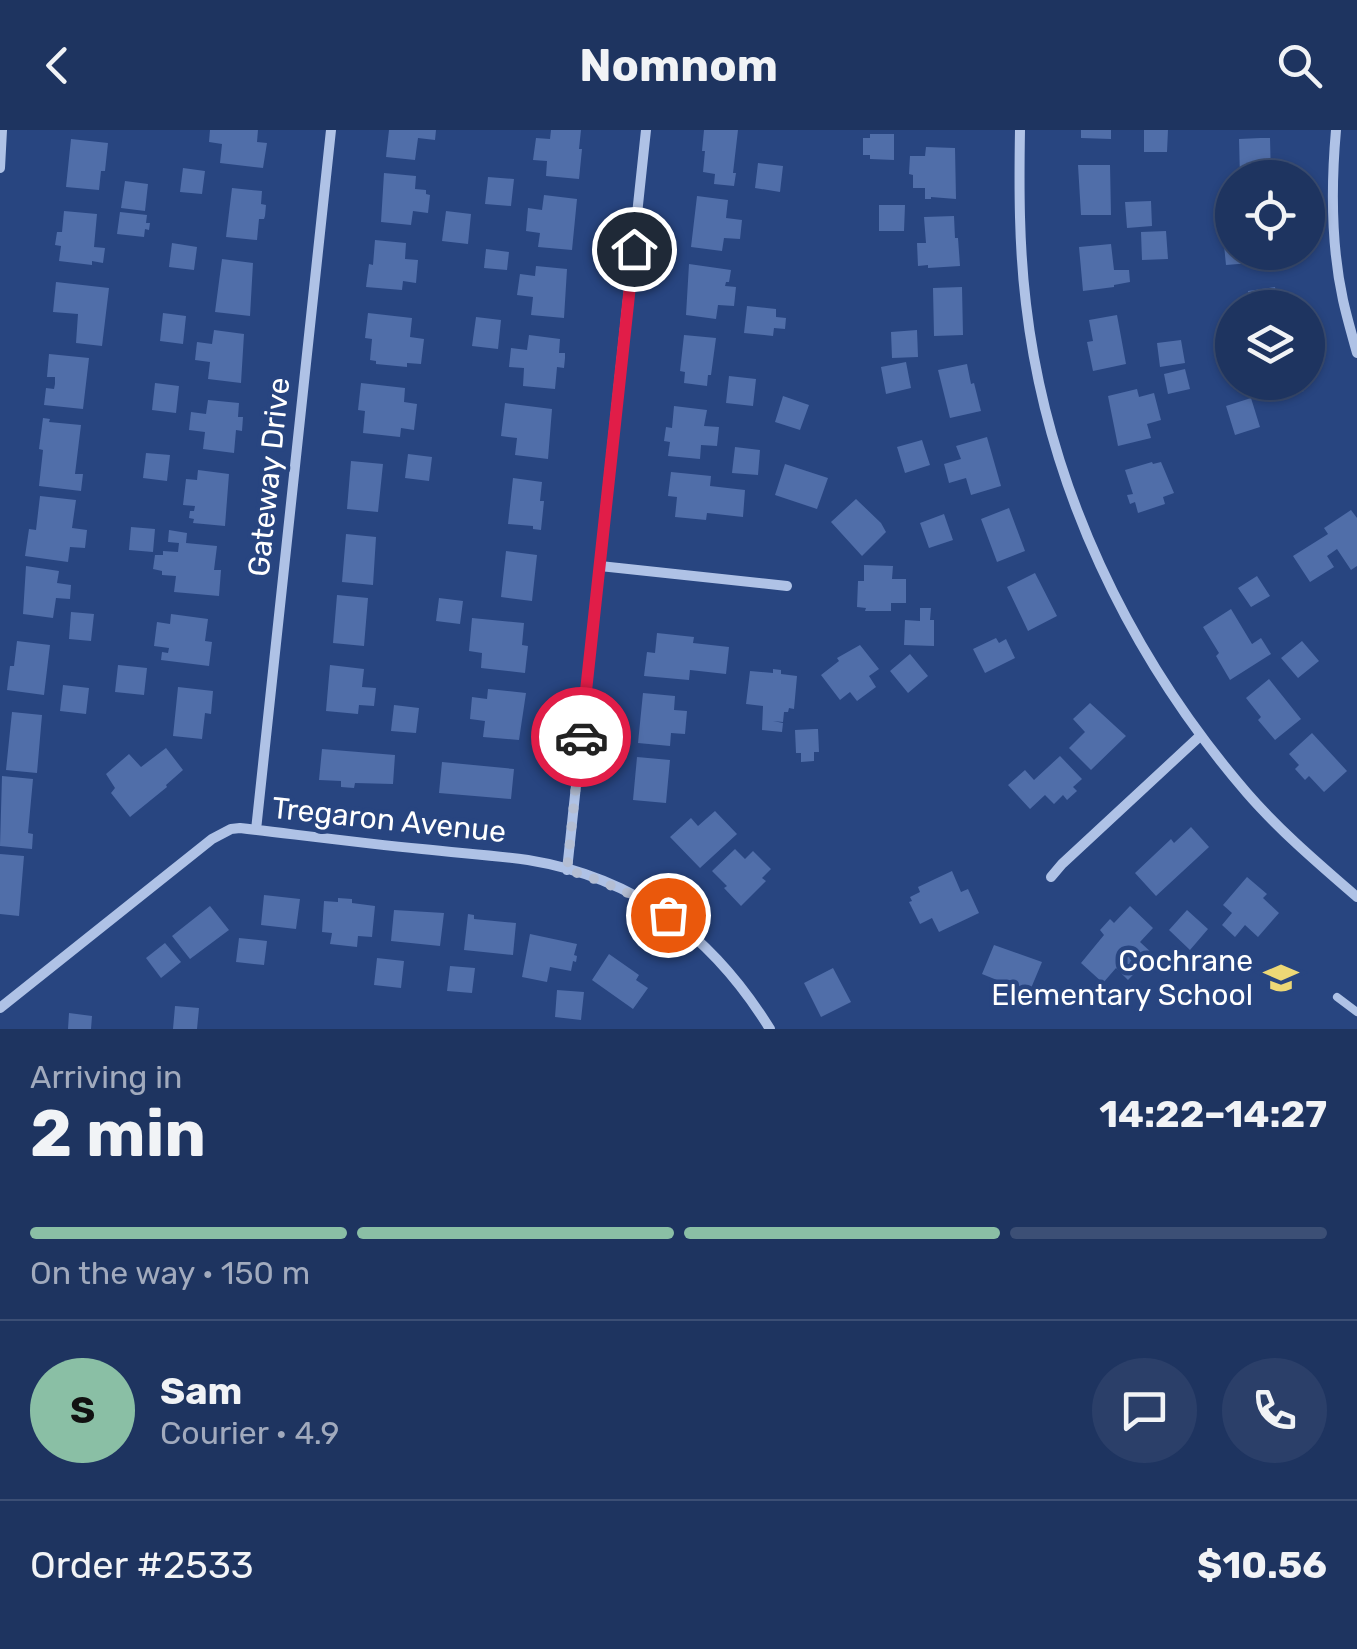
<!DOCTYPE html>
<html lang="en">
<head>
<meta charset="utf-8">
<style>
	:root { --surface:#1e3460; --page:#2b3f69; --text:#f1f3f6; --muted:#a1aabd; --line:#3c4f75; --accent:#8abfa5 }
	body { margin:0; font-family:Rubik,sans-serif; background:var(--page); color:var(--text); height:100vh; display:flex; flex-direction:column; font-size:38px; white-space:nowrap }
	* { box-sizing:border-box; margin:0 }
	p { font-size:32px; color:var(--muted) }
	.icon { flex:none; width:55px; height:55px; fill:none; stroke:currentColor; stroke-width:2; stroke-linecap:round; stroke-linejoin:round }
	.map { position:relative; height:899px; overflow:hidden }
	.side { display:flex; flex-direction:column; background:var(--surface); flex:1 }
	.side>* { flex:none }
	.fabs { position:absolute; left:1215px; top:30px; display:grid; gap:20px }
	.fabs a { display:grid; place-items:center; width:110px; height:110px; border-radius:50%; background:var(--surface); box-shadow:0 2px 8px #0004,0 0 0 2px var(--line); font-size:50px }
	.pin { position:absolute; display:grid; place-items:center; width:85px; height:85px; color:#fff; margin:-42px; border:5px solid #fff; border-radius:50%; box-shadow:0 2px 10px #0007 }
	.courier { position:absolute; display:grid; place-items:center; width:100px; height:100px; margin:-50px; border:8px solid #e11d48; border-radius:50%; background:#fff; color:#222; box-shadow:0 2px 12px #0007 }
	.head em { font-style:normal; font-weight:700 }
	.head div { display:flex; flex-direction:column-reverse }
	.head { display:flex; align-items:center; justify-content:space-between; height:170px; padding:0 30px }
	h1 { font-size:65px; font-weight:700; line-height:75px }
	.bar { display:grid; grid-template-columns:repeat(4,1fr); gap:15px 10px; align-content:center; height:120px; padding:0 30px }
	.bar i { height:12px; border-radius:8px; background:var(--line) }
	.bar .selected { background:var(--accent) }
	.bar p { grid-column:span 4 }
	.line { display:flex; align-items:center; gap:25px; padding:0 30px; border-top:2px solid var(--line) }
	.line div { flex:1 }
	.round { display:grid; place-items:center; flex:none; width:105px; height:105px; border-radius:52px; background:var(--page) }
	header { display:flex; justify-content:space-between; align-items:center; height:130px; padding:0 30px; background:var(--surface); font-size:45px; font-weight:700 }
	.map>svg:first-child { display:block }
	.building { fill:#506ea9 }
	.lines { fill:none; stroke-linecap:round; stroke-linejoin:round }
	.lane { stroke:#afc2e6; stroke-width:8 }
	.street { stroke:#afc2e6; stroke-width:10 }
	.done { stroke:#b4bed3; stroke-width:10; stroke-dasharray:0 18 }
	.route { stroke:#e11d48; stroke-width:12 }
	.labels { text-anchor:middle; stroke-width:9; stroke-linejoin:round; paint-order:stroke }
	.street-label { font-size:30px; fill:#fff; stroke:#284580 }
	.poi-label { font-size:30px; fill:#fff; stroke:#284580; text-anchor:end }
</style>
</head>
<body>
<header><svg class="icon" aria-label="back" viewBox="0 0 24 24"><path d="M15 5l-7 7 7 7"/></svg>Nomnom<svg class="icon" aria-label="search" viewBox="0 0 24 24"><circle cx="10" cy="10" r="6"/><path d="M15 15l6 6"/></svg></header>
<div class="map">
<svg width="1357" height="899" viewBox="0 0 1357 899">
	<rect width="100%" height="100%" fill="#284580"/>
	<path class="building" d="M210,0H258L257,12L267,13L263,38L220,33L222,14L209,12Z
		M389,0H436L435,10L418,8L415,30L386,27Z
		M551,0H581L579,19H582L579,49L546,46L547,31L533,30L536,8L550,9Z
		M704,0H738L733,43H736L734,56L714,54L715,44L703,42L705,21H702Z
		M1081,0H1111V9L1081,8Z
		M1144,0H1168L1167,22H1144Z
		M870,4H894V30L870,29V25H863V8H870Z
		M1261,8H1270L1271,48H1240L1239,9Z
		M71,9L108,13L105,41H101L99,60L66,57Z
		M926,17L955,18L956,69L931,67V69H925V58H913V45L909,44L910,26H925Z
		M758,33L783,36L780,62L755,58Z
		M1078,35H1110L1111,85H1081Z
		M183,38L205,41L202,64L180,62Z
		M384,43L416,46L415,59L426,60V64L430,65L428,83L413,81L411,95L381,92Z
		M488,47L514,49L511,76L485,74Z
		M125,51L148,54L145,81L121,78Z
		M232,58L262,61L261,74L266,75L265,86L264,89H259L257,110L226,107Z
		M544,65L577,69L572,120L538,117L540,103L526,101L528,78L542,80Z
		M697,66L728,70L726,88L742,90L740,109L724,108L722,121L691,117Z
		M1151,71L1152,96L1127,98L1125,72Z
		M879,75H905L904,101H879Z
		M64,81L97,84L94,117L105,118L103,133L92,131V135L59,131L61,116L55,115L57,102H62Z
		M446,81L471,84L468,114L442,111Z
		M120,82L147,85L146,93H150L149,100L145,99L144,107L117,104Z
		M954,86L955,108H958L960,136L928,138V135L918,136L917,113H926L924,87Z
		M1166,101L1168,129L1142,130L1141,102Z
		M375,110L406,113L405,129L418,130L416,153L403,151L402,160L366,157L369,134L373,135Z
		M172,113L197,117L194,140L169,137Z
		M1111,114L1114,140H1129L1130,152L1114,155V157L1083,161L1079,117Z
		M1232,114V122H1275V131L1226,135L1224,115Z
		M486,119L509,122L507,140L484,138Z
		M222,129L253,133L250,186L215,182Z
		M689,134L731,140L729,152H726L725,156L736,157L734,176L718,175L716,189L686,185Z
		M536,136L567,139L564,188L531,185L533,167L517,165L520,144L535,146Z
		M56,152L109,158L102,216L76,213L78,184L53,182Z
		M962,157L963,205L934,206L933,158Z
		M1275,157L1279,178H1251L1248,161Z
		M747,176L776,179V187L786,188L785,199L774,198L773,206L744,203Z
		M163,183L186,186L183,214L160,211Z
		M368,183L412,188L410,207L424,209L421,234L407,233V237L376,234V231L370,230L372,209L365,208Z
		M1117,185L1126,234L1093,241L1087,212L1093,211L1089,190Z
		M476,187L501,190L498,219L472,216Z
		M214,200L244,204L241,253L208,249L210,232L195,230L197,212L212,214Z
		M917,200L918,227L892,228L891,202Z
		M529,205L560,209L559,223H565V228L564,238L557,237L555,259L523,256L524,238L509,237L511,218L527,220Z
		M684,205L716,208L711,245H708L707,256L684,253L685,242L680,241Z
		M1181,210L1185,233L1160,237L1157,213Z
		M49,224L89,228L83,279L44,275L46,258L54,259L55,254V247H47Z
		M906,232L911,258L886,264L881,237Z
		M967,234L971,254L974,253L981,281L950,288L938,240Z
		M1185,239L1190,259L1168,264L1164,244Z
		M729,246L756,249L753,276L726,273Z
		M1255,252H1302L1304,261L1274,269L1273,267L1260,270Z
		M155,253L179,256L176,283L152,280Z
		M361,253L405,258L404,272L417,274L414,300L401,298L400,307L363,303L365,281L358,280Z
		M1137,259L1139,267L1154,263L1161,290L1147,294L1151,308L1118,316L1108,266Z
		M783,266L809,275L800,300L775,292Z
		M1251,268L1260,297L1235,305L1226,276Z
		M208,270L239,273L238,287H243L242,301L236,300L234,323L203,319L205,302L189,300L191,282L206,284Z
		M505,273L552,279L548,329L515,325L517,308L501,306Z
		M674,276L707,280L704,296L719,297L717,316L701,315L700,329L668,326L670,312L664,311L666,297L672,298Z
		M43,288L50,289L49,292L81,295L75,344H83L81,361L39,356L43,320L39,319Z
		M987,307L1001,356L971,365L966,348L949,353L944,334L961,329L956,316Z
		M922,310L930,335L905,343L897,317Z
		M735,317L760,320L758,345L732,343Z
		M146,323L170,325L167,351L143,348Z
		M408,324L432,327L429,351L405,348Z
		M351,331L383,334L378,382L347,379Z
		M1152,332L1153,334L1161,332L1174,363L1163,367L1165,374L1138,383L1135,372L1130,374L1127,365L1133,364L1125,340Z
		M785,334L828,348L817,379L775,365Z
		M198,340L229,344L225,396L193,393L194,389L189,388L190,381H194L195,376L183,375L186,349L197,350Z
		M671,342L711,346L710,356L745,360L743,387L707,383L706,390L675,387L677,367L668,366Z
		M513,348L542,352L540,371H544L541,400L533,399V396L508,394Z
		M40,366L76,370L72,398L87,400L85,418L70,417L68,432L25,426L29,399L36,400Z
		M856,369L881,393L886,402L862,426L831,392Z
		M1009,378L1025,421L997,432L981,389Z
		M1351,380L1357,388V436L1351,440L1337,419L1327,426L1334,437L1310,452L1293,426L1328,404L1324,398Z
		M944,384L953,410L929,418L920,393Z
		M131,397L155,399L153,422L129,420Z
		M169,400L187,403L186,413L217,416L214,440H221L219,466L174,462L176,446L162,445V441L153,439L155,425H163V421L178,422L179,413L168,412Z
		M346,404L376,407L373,455L342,452Z
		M506,421L537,425L532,471L501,467Z
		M864,435L893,436L892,449H906V473H891V481H865L866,478L857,477L858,451H864Z
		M26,436L59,441L57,453L71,455L70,469L56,468L53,488L23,484Z
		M1035,443L1057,486L1028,501L1007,457Z
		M1257,446L1270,466L1251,477L1238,458Z
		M337,465L368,468L364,516L333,513Z
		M439,468L463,471L460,494L436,491Z
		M920,478H931L930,490H934V516L904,515L905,490L920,491Z
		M1231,479L1252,514L1261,508L1271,524L1230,550L1216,526L1219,523L1203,497Z
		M71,482L94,484L91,511L69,509Z
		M171,484L208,489L205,511L212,512L209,536L161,530L162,522L168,523L169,518L154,516L157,492L170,494Z
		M472,488L524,493L522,515L528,516L525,543L481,538L482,523L469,521Z
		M657,503L694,507L693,513L729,517L726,544L690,540L689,550L644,546L647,522L655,523Z
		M996,508L999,513L1006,509L1015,528L985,543L973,519Z
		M17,511L50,515L44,565L7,560L10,536H14Z
		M1302,511L1319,531L1298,548L1281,528Z
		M860,515L879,539L869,546L876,557L857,571L850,562L840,570L821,545L839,531L837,528Z
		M910,524L928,546L908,563L890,541Z
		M118,535L147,538L144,565L115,562Z
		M330,535L364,539L362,557L376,558L374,576L359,575L358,584L326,581Z
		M773,539L781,540V544L797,546L794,579L789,578L788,582H784L783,592L773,591L783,593L782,602L762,600L763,576L746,574L750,541L773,543Z
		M1269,549L1301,589L1275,610L1258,590L1261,587L1246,568Z
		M63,555L89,558L86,584L60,581Z
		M178,557L213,561L211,584L205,583L202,609L173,606Z
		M488,559L526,563L519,610L483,607L485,591L470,589L472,567L487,569Z
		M643,563L675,566L674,580L687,581L685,604L671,603L670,616L638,613Z
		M1090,573L1126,606L1091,640L1069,618L1085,602L1073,589Z
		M394,575L419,578L416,603L391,601Z
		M12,582L42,585L37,643L6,640Z
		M815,599H818L819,622H814V631L801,632V623H796L795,600Z
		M1312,603L1347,641L1324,662L1309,646L1305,650L1295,639L1299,635L1289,624Z
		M166,618L183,640L166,655L167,657L130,687L111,663L115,658L106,644L129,624L141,637Z
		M322,619L395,625L393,654L355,653L354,658L341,657V651L319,650Z
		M1060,626L1082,649L1073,657L1077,661L1067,670L1063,665L1054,674L1045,665L1030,679L1008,655L1025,640L1034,650Z
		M637,627L670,630L666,673L633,670Z
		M442,632L514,639L511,669L439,663Z
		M2,646L33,649L28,703L33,704L32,719L0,716Z
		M715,681L737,704L700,738L670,707L691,688L698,696Z
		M1191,697L1209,717L1156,766L1135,743L1171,709L1174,713Z
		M735,719L745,729L753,721L771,739L762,748L766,751L741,776L724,758L727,756L712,741Z
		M0,724L24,726L19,786L0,784Z
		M952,741L961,762L968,759L979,783L939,802L932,788L920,794L909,772L912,771L910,767L920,762L918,757Z
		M1247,747L1267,764L1263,768L1279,783L1258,807L1245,795L1235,807L1222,795L1232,783L1223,775Z
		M264,765L300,769L296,799L261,795Z
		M338,768L352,769V773L375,776L372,807L358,806L357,817L330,814L332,803L322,802L324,771L338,772Z
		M210,776L229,800L190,829L172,806Z
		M1130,776L1153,798L1140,812L1153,824L1128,850L1116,838L1103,853L1081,833L1104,805L1100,800L1110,789L1114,793Z
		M394,780L444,783L440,816L391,811Z
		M1187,780L1208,799L1190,820L1169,800Z
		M468,784L474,785V789L516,793L513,825L464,820Z
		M530,804L577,814L574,825L577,826L576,832L573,831L571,841L550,837L547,852L522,847Z
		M239,808L267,811L264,835L236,832Z
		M165,813L181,832L161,848L146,828Z
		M994,815L1042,832L1029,863L982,844Z
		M609,824L639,845L636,850L648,858L633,879L592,850Z
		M377,828L404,831L401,858L374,855Z
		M450,836L475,838L472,863L447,861Z
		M833,838L851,872L821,887L804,853Z
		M557,860L584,862L581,890L555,887Z
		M175,876L199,878L197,899H173Z
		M69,883L92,886L91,899H68Z"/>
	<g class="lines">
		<path class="lane" d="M1337,867L1357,882"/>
		<path class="street" d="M1020,0C1019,58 1019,116 1026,174C1047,355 1129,526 1247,663C1280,701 1319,734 1357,767
			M1336,0C1331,56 1331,115 1343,170C1347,188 1352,205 1357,223
			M0,38L2,0
			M600,436L787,456
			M256,700L331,0
			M567,740L646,0
			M1051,747L1062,734L1200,606
			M0,878L212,709L231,699L240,698C300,705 361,713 422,719C457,723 493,725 528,730C638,748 713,807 770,899"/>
	</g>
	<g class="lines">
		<path class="done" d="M581,607L567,740C604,751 636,765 668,785"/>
		<path class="route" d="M581,607L634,119"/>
	</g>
	<defs>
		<g id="school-bare" transform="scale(2.7)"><path d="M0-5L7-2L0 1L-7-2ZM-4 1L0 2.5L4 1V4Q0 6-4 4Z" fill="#edd876" stroke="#284580" stroke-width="2.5" paint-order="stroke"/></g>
	</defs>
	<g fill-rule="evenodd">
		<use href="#school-bare" x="1281" y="848"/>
	</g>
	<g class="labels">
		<g class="street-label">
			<text transform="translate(269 347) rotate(-84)" y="10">Gateway Drive</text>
			<text transform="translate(389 690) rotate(6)" y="10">Tregaron Avenue</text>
		</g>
		<g class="poi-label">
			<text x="1253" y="841">Cochrane<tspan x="1253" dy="34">Elementary School</tspan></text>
		</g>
	</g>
</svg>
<div class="fabs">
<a><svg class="icon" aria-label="locate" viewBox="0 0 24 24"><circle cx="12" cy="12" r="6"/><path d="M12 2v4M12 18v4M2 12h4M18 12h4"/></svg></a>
<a><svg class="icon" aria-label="layers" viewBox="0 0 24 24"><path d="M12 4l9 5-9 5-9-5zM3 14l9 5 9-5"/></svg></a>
</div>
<div class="pin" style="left:668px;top:785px;background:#ea580c"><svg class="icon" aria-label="bag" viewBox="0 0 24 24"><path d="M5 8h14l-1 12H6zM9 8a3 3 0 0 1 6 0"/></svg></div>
<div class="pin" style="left:634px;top:119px;background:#1f2937"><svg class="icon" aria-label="home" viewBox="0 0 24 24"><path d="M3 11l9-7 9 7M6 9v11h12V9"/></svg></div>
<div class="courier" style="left:581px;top:607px"><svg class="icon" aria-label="car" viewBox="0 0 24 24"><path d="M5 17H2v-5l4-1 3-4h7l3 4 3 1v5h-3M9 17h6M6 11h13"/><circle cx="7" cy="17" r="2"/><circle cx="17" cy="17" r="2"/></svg></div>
</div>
<section class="side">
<div class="head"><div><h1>2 min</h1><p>Arriving in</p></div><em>14:22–14:27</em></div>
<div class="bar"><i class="selected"></i><i class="selected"></i><i class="selected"></i><i></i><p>On the way · 150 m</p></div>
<div class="line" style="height:180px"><b class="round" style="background:var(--accent);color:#111">S</b><div><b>Sam</b><p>Courier · 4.9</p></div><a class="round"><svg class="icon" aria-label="chat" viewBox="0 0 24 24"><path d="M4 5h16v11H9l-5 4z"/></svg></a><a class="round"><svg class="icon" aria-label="phone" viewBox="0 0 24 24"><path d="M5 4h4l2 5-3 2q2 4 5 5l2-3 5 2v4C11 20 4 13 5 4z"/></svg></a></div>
<div class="line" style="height:130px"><div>Order #2533</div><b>$10.56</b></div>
</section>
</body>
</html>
